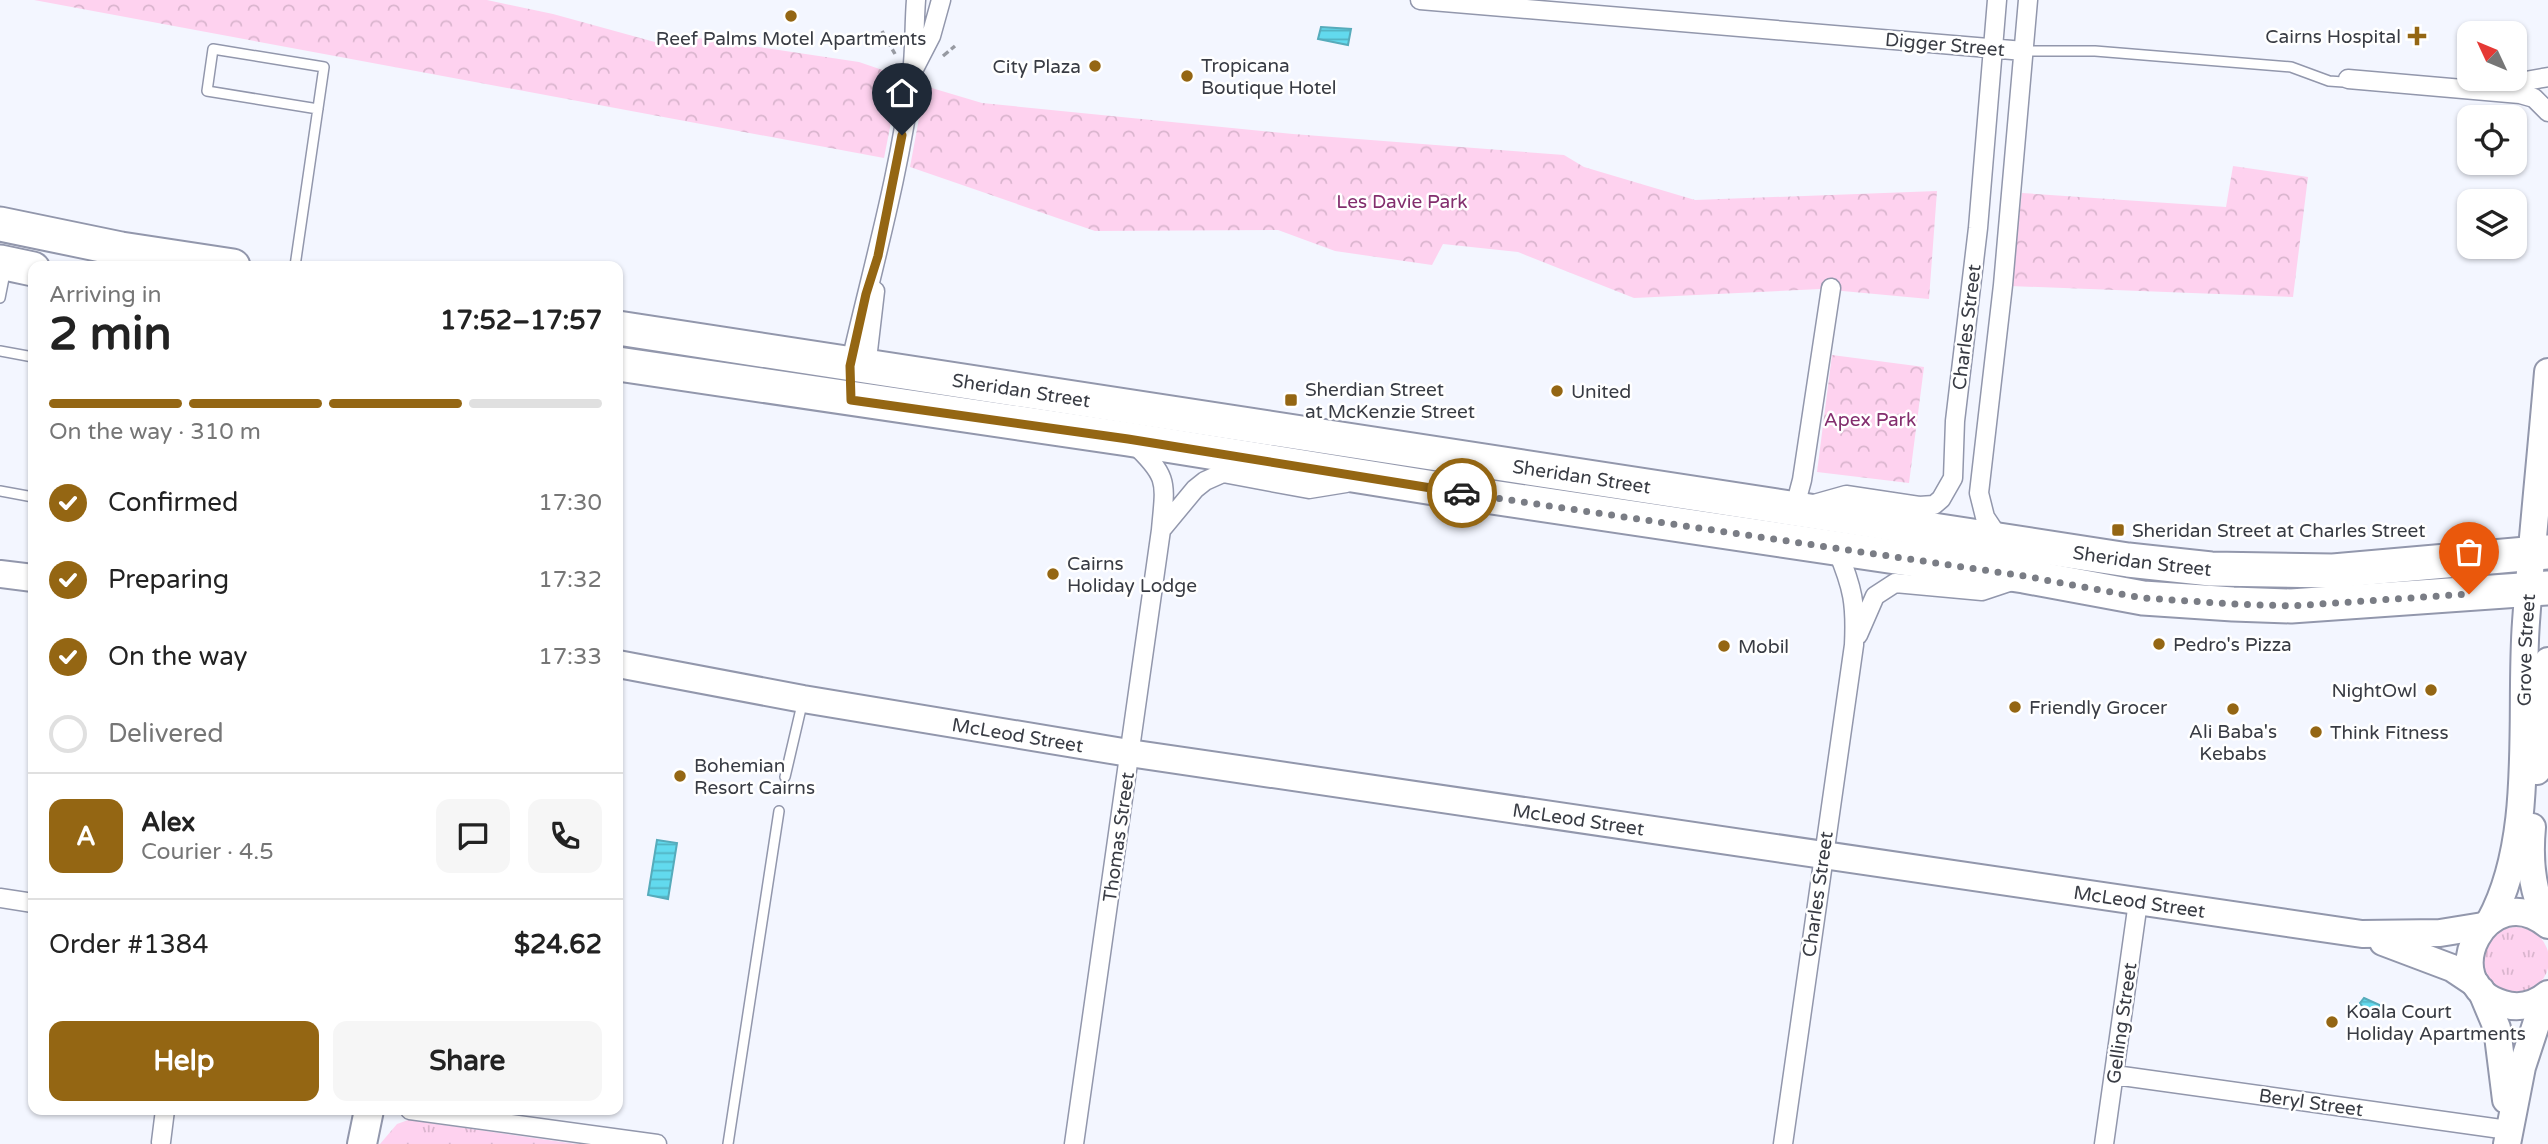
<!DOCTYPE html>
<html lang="en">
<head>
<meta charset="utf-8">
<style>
	:root { --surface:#fff; --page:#f6f6f6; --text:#222; --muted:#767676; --line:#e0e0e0; --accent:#946613 }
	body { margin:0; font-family:"Varela Round",sans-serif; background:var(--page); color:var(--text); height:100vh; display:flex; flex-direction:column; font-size:26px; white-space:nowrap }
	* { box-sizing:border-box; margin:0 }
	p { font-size:23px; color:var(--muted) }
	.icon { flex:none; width:38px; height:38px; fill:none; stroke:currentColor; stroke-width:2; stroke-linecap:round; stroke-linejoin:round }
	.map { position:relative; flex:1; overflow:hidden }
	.details { position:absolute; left:28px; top:261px; width:595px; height:854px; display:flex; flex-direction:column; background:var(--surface); border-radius:14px; box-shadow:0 2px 5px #0004 }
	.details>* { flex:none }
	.needle { width:46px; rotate:314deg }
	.controls { position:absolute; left:2457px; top:21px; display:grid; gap:14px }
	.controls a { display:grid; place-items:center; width:70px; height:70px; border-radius:14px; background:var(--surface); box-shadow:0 2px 5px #0004; font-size:35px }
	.pin { position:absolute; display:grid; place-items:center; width:60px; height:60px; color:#fff; margin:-72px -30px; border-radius:50% 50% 50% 0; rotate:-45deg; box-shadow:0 0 7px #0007 }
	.pin .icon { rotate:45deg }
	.courier { position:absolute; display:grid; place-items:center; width:70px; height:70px; margin:-35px; border:5px solid #946613; border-radius:50%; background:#fff; color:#222; box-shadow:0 2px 9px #0007 }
	.headline em { font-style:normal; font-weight:800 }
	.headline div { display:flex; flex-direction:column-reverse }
	.headline { display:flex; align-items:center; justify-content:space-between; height:119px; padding:0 21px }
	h1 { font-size:46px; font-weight:800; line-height:52px }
	.bar { display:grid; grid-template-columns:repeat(4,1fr); gap:10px 7px; align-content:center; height:84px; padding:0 21px }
	.bar i { height:9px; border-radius:5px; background:var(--line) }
	.bar .current { background:var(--accent) }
	.bar p { grid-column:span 4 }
	.line { display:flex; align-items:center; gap:18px; padding:0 21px; border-top:2px solid var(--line) }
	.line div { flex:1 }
	.round { display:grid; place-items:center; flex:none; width:74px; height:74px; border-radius:14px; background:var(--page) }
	ol { padding:0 21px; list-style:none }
	li { display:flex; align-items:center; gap:21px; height:77px }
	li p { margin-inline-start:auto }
	li .icon { padding:7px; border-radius:50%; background:var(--accent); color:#fff; stroke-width:4 }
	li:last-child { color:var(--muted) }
	li i { width:38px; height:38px; border:4px solid var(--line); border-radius:50% }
	.cta { display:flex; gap:14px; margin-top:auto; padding:14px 21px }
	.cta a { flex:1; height:80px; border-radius:14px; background:var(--accent); color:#fff; font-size:28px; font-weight:800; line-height:80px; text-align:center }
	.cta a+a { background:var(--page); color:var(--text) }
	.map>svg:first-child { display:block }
	.grass { fill:url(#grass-tufts) }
	.park { fill:url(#park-crowns) }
	.water { fill:url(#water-rules); stroke:#56abbb; stroke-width:2 }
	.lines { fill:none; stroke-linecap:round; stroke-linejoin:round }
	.lane-casing { stroke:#9297ac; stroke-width:12 }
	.street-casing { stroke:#9297ac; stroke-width:21 }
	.secondary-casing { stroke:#9297ac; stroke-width:30 }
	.primary-casing { stroke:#9297ac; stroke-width:32 }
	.highway-casing { stroke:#9297ac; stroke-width:37 }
	.path { stroke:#979aa2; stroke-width:3.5; stroke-dasharray:7 3.5; stroke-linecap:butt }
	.lane { stroke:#fff; stroke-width:9 }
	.street { stroke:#fff; stroke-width:18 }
	.secondary { stroke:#fff; stroke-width:26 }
	.primary { stroke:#fff; stroke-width:28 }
	.highway { stroke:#fff; stroke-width:33 }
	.done { stroke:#7a7d85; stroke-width:7; stroke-dasharray:0 12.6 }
	.route { stroke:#946613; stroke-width:9 }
	.poi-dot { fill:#946613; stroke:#fff; stroke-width:2.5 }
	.labels { text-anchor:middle; stroke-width:5; stroke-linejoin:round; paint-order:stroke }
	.poi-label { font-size:19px; fill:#393c44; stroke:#fff; text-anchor:start }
	.street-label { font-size:19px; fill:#393c44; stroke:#fff }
	.park-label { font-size:19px; fill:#832e6e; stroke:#fff }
</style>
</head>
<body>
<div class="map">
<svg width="2548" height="1144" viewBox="0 0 2548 1144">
	<defs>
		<pattern id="grass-tufts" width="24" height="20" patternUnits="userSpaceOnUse" patternTransform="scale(1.75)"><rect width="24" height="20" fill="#fed2ef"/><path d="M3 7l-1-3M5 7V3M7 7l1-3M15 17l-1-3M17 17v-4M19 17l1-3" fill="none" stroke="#dab5ce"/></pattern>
		<pattern id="park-crowns" width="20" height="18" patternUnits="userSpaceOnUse" patternTransform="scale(1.75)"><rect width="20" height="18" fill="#fed2ef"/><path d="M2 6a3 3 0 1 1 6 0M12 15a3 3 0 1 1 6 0" fill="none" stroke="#dab5ce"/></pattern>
		<pattern id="water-rules" width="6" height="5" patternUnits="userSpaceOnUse" patternTransform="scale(1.75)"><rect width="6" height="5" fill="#62daee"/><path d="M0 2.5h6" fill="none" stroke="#52b2c2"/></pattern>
	</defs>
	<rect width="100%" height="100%" fill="#f3f6ff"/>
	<path class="grass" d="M2483 960a33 33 0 1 1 66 0a33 33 0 1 1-66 0Z
		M411,1119L430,1123L576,1144H380L397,1124Z"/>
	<path class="park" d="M34,0H487L553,14L673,47L678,35L859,62L900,76L884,158Z
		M925,86L982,103L1293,134L1564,155L1584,167L1695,200L1937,191L1929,299L1821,289L1634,298L1518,252L1443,244L1432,265L1335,251L1278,230L1095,231L910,167Z
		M2233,166L2308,177L2293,297L2010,286L2022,193L2226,207Z
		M1832,355L1924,367L1909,483L1817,472Z"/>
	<path class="water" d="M1321,27L1351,29L1348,45L1318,39Z
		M657,840L677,843L668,899L648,895Z
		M2364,998L2384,1007L2386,1011L2383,1017L2367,1013L2360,1003Z"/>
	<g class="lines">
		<g class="lane-casing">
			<path id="lane" d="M2024,51H2095L2291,67L2329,81L2343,82L2348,79
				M295,266L324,67L213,49L207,91L318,109
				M0,298L6,268
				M0,351L33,357
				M0,491L33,497
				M785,777L803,700
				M728,1144L779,811"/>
		</g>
		<g class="street-casing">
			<path id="street" d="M1420,0L2024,51
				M914,69L931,36L941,0
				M2348,79L2520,94L2534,98L2548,112
				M2503,85L2548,77
				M850,366C872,269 900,173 912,74C915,50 914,25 916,0
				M866,368L875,291
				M1814,504L1846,495L1919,506L1934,505L1941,499L1953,478L1955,421L1978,228L1997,0
				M1794,510L1802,480L1831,288
				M1161,530L1195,489L1205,481L1223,473L1309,489L1346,483
				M2001,541L1985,517L1979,493L2003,285L2028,0
				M1858,635L1875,596L1895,583L1982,591L2012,581
				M0,898L33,903
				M2115,1075L2508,1130
				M410,1110L657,1144
				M161,1142L165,1110
				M1074,1144L1161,530C1165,483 1170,478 1134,444
				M1783,1144L1854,645C1856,604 1853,588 1837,550
				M2104,1144L2138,902"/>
		</g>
		<g class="secondary-casing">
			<g id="secondary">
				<path d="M0,574L33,578"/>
				<path id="s1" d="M618,664L803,699L1129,753L2362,934L2440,933L2483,926"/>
				<path d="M2537,771L2548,661"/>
				<path d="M2532,827C2529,859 2531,893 2548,922"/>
				<path id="s2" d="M2490,921C2536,837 2519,716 2526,622C2532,539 2541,456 2548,372"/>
				<path d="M2548,925C2488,875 2432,983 2503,1004C2519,1009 2535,1005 2548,994"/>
				<path d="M2383,942L2452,968L2476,984"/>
				<path d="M2481,990L2497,1028L2506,1100"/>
				<path d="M2507,1144L2522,1067L2545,997"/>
			</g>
		</g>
		<g class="primary-casing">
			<path id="primary" d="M362,1144L369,1110"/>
		</g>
		<g class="highway-casing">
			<g id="highway">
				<path d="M0,224L121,249L233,266"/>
				<path d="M0,262L33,269"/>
				<path id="s3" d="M618,328L2128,560L2211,569L2333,571L2548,552"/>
				<path d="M618,364L1128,439L1465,493L2024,576L2143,598L2233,604L2291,606L2548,588"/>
			</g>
		</g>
		<path class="path" d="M882,31L895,54
			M943,56L955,46"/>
		<use href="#lane" class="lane"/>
		<use href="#street" class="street"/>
		<use href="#secondary" class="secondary"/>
		<use href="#primary" class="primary"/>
		<use href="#highway" class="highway"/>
	</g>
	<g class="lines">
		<path class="done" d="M1462,493L2024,576L2143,598L2233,604L2291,606L2469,594"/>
		<path class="route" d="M902,135L878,256L866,294L850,366L851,400L1128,439L1462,493"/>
	</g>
	<g class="poi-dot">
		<circle cx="791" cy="16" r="7"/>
		<path d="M2413.5 25.5h7v7h7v7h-7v7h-7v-7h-7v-7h7z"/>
		<circle cx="1095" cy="66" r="7"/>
		<circle cx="1187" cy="76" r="7"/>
		<circle cx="1557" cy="391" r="7"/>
		<rect x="1284" y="393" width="14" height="14" rx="3.5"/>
		<rect x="2111" y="523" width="14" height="14" rx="3.5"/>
		<circle cx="1053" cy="574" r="7"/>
		<circle cx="2159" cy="644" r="7"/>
		<circle cx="1724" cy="646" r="7"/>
		<circle cx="2431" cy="690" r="7"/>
		<circle cx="2015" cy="707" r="7"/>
		<circle cx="2233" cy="709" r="7"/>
		<circle cx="2316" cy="732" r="7"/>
		<circle cx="680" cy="776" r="7"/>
		<circle cx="2332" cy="1022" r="7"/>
	</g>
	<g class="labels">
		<g class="poi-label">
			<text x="2401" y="43" text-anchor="end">Cairns Hospital</text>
			<text x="791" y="45" text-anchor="middle">Reef Palms Motel Apartments</text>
			<text x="1201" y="72">Tropicana<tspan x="1201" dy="22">Boutique Hotel</tspan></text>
			<text x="1081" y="73" text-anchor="end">City Plaza</text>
			<text x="1305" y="396">Sherdian Street<tspan x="1305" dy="22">at McKenzie Street</tspan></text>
			<text x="1571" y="398">United</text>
			<text x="2132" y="537">Sheridan Street at Charles Street</text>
			<text x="1067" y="570">Cairns<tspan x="1067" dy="22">Holiday Lodge</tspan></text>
			<text x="2173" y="651">Pedro's Pizza</text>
			<text x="1738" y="653">Mobil</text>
			<text x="2417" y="697" text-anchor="end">NightOwl</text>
			<text x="2029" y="714">Friendly Grocer</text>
			<text x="2233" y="738" text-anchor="middle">Ali Baba's<tspan x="2233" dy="22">Kebabs</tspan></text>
			<text x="2330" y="739">Think Fitness</text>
			<text x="694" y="772">Bohemian<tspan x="694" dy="22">Resort Cairns</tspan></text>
			<text x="2346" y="1018">Koala Court<tspan x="2346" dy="22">Holiday Apartments</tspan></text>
		</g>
		<g class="street-label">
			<text transform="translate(1945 44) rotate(5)" y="7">Digger Street</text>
			<text transform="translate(1966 327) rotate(-83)" y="7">Charles Street</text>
			<text dy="7" stroke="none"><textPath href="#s3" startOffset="408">Sheridan Street</textPath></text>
			<text dy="7" stroke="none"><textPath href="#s3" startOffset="975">Sheridan Street</textPath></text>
			<text dy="7" stroke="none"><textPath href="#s3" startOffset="1542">Sheridan Street</textPath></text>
			<text dy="7" stroke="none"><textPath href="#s2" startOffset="276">Grove Street</textPath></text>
			<text dy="7" stroke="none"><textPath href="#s1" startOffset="406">McLeod Street</textPath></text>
			<text dy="7" stroke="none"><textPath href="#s1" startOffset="973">McLeod Street</textPath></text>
			<text transform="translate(1118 837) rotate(-82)" y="7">Thomas Street</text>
			<text transform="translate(1817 894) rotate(-82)" y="7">Charles Street</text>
			<text dy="7" stroke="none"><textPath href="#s1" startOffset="1540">McLeod Street</textPath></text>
			<text transform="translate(2121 1023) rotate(-82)" y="7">Gelling Street</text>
			<text transform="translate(2311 1102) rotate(8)" y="7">Beryl Street</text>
		</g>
		<g class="park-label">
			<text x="1402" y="208">Les Davie Park</text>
			<text x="1870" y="426">Apex Park</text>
		</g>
	</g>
</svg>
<div class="controls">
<a><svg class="needle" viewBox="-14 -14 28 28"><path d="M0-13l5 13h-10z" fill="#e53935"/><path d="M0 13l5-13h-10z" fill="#767676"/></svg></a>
<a><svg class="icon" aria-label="locate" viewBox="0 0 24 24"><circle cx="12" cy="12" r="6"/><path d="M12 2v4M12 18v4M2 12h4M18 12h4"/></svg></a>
<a><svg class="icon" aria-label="layers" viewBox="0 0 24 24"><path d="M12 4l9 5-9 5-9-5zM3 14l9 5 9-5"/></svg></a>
</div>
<div class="pin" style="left:2469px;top:594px;background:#ea580c"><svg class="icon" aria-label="bag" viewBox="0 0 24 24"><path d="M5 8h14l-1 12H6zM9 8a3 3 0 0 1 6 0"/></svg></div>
<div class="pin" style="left:902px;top:135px;background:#1f2937"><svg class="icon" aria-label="home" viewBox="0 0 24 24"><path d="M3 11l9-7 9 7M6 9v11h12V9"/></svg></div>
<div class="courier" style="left:1462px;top:493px"><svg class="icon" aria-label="car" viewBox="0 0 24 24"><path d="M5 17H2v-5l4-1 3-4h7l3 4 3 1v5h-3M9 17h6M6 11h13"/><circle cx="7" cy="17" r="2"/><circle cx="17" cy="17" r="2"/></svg></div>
<section class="details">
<div class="headline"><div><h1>2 min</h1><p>Arriving in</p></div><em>17:52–17:57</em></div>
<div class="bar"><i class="current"></i><i class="current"></i><i class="current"></i><i></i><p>On the way · 310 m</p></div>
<ol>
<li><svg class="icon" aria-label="check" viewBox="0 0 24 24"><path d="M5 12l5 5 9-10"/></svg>Confirmed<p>17:30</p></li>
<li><svg class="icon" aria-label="check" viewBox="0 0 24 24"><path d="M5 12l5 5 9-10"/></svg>Preparing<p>17:32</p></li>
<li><svg class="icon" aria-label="check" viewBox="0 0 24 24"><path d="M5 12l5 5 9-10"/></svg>On the way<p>17:33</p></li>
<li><i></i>Delivered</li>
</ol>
<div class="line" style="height:126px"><b class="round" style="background:var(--accent);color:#fff">A</b><div><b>Alex</b><p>Courier · 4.5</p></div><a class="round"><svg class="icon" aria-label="chat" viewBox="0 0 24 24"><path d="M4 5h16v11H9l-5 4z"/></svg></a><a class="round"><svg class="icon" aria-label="phone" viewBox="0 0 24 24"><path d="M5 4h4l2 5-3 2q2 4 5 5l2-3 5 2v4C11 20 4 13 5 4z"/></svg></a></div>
<div class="line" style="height:91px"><div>Order #1384</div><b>$24.62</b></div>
<div class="cta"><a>Help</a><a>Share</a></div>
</section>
</div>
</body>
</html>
